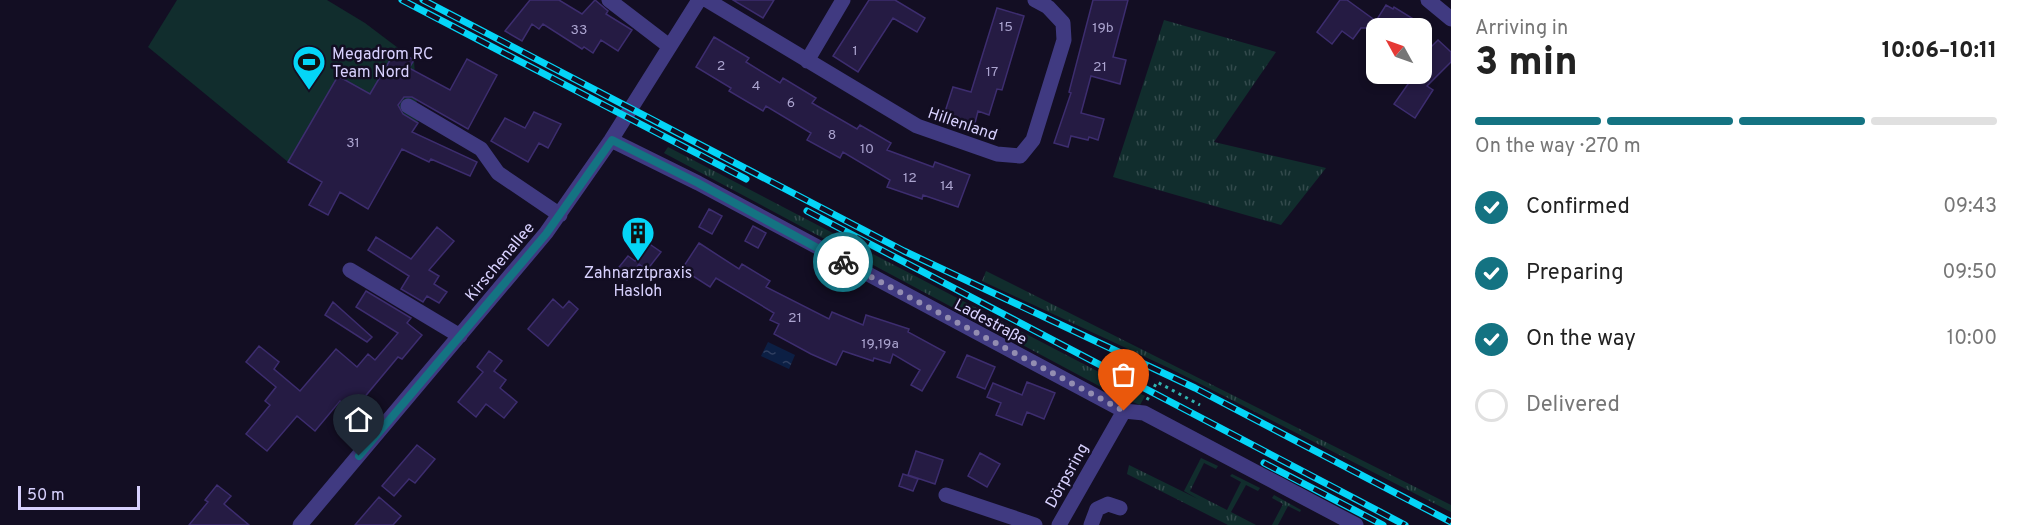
<!DOCTYPE html>
<html lang="en">
<head>
<meta charset="utf-8">
<style>
	:root { --surface:#fff; --page:#f2f2f2; --text:#222; --muted:#767676; --line:#e0e0e0; --accent:#147382 }
	body { margin:0; font-family:Overpass,sans-serif; background:var(--page); color:var(--text); height:100vh; display:flex; flex-direction:column; font-size:22px; white-space:nowrap }
	* { box-sizing:border-box; margin:0 }
	p { font-size:20px; color:var(--muted) }
	.icon { flex:none; width:33px; height:33px; fill:none; stroke:currentColor; stroke-width:2; stroke-linecap:round; stroke-linejoin:round }
	.map { position:relative; flex:1; overflow:hidden }
	.sheet { display:flex; flex-direction:column; background:var(--surface); width:570px }
	.sheet>* { flex:none }
	.needle { width:39px; rotate:310deg }
	.fabs { position:absolute; left:1366px; top:18px; display:grid; gap:12px }
	.fabs a { display:grid; place-items:center; width:66px; height:66px; border-radius:12px; background:var(--surface); box-shadow:0 3px 9px #0003; font-size:30px }
	.scale { position:absolute; left:18px; bottom:15px; width:122px; box-sizing:border-box; padding-left:6px; border:3px solid #d8d1fe; border-top:0; font-size:16px; line-height:21px; white-space:nowrap; color:#d8d1fe; -webkit-text-stroke:4px #130e23; paint-order:stroke }
	.pin { position:absolute; display:grid; place-items:center; width:51px; height:51px; color:#fff; margin:-62px -26px; border-radius:50% 50% 50% 0; rotate:-45deg; box-shadow:0 0 6px #0007 }
	.pin .icon { rotate:45deg }
	.courier { position:absolute; display:grid; place-items:center; width:60px; height:60px; margin:-30px; border:4px solid #147382; border-radius:50%; background:#fff; color:#222; box-shadow:0 2px 8px #0007 }
	.overview em { font-style:normal; font-weight:800 }
	.overview div { display:flex; flex-direction:column-reverse }
	.overview { display:flex; align-items:center; justify-content:space-between; height:102px; padding:0 24px }
	h1 { font-size:39px; font-weight:800; line-height:45px }
	.bar { display:grid; grid-template-columns:repeat(4,1fr); gap:9px 6px; align-content:center; height:72px; padding:0 24px }
	.bar i { height:8px; border-radius:4px; background:var(--line) }
	.bar .selected { background:var(--accent) }
	.bar p { grid-column:span 4 }
	ol { padding:0 24px; list-style:none }
	li { display:flex; align-items:center; gap:18px; height:66px }
	li p { margin-inline-start:auto }
	li .icon { padding:6px; border-radius:50%; background:var(--accent); color:#fff; stroke-width:4 }
	li:last-child { color:var(--muted) }
	li i { width:33px; height:33px; border:3px solid var(--line); border-radius:50% }
	main { display:flex; flex:1; min-height:0 }
	.map>svg:first-child { display:block }
	.grass { fill:url(#grass-tufts) }
	.pitch { fill:#112d2d }
	.water { fill:url(#water-ripples) }
	.building { fill:#251b43; stroke:#3d2d6f; stroke-width:1.5 }
	.lines { fill:none; stroke-linecap:round; stroke-linejoin:round }
	.path { stroke:#30b3b0; stroke-width:3; stroke-dasharray:3 4.5; stroke-linecap:butt }
	.minor { stroke:#403a81; stroke-width:15 }
	.rail-casing { stroke:#04d5f7; stroke-width:7 }
	.rail { stroke:#130e23; stroke-width:4.5; stroke-dasharray:14; stroke-linecap:butt }
	.done { stroke:#938db1; stroke-width:6; stroke-dasharray:0 10.8 }
	.route { stroke:#147382; stroke-width:8 }
	.labels { text-anchor:middle; stroke-width:5; stroke-linejoin:round; paint-order:stroke }
	.number-label { font-size:14px; fill:#aba4cf }
	.poi-label { font-size:16px; fill:#d8d1fe; stroke:#130e23; text-anchor:start }
	.street-label { font-size:16px; fill:#d8d1fe; stroke:#130e23 }
</style>
</head>
<body>
<main>
<div class="map">
<svg width="1451" height="525" viewBox="0 0 1451 525">
	<defs>
		<pattern id="grass-tufts" width="24" height="20" patternUnits="userSpaceOnUse" patternTransform="scale(1.5)"><rect width="24" height="20" fill="#112d2d"/><path d="M3 7l-1-3M5 7V3M7 7l1-3M15 17l-1-3M17 17v-4M19 17l1-3" fill="none" stroke="#334a4c"/></pattern>
		<pattern id="water-ripples" width="26" height="14" patternUnits="userSpaceOnUse" patternTransform="scale(1.5)"><rect width="26" height="14" fill="#0c1f44"/><path d="M2 4q2-2 4 0t4 0M15 11q2-2 4 0t4 0" fill="none" stroke="#2f3e60"/></pattern>
	</defs>
	<rect width="100%" height="100%" fill="#130e23"/>
	<path class="grass" d="M1164,20L1276,52L1214,142L1326,168L1281,225L1113,177Z
		M668,147L1145,396L1140,405L1116,395L664,153Z
		M986,271L1451,505V512L1171,369L982,281Z
		M1201,458L1218,466L1216,469L1204,463L1190,491L1227,510L1241,482L1230,476L1232,474L1260,488L1258,491L1246,485L1231,512L1256,525H1228L1127,474L1129,465L1198,499L1184,491Z
		M1274,495L1301,510L1300,512L1288,506L1278,525H1272L1283,504L1272,498Z"/>
	<path class="pitch" d="M177,0H327L365,23L414,60L418,122L368,209L288,162L148,47Z"/>
	<path class="water" d="M768,342L795,355L789,369L761,356Z"/>
	<path class="building" d="M530,0H559L582,14L595,0L608,11L606,14L632,30L618,51L601,40L593,53L584,47L582,49L543,24L539,29L532,24L522,41L505,31Z
		M733,0H774L763,18Z
		M869,0H895L925,18L917,32L893,18L858,72L833,56Z
		M1093,0H1128L1113,57L1126,60L1120,84L1091,76L1081,113L1104,119L1098,140L1089,137L1088,140L1071,136L1068,147L1054,143L1071,93L1069,92Z
		M1340,0H1347L1376,21L1386,5L1393,9L1394,7L1428,28H1361L1353,39L1342,31L1332,44L1317,32Z
		M997,8L1024,16L1002,90L997,89L989,115L978,111L973,131L942,121L953,87L971,92Z
		M714,37L749,58L746,62L780,83L783,78L816,98L812,103L857,129L860,125L891,143L887,150L933,167L935,162L970,175L958,207L923,195L922,199L887,187L890,180L843,152L840,158L807,140L811,133L766,106L763,111L729,91L731,88L696,67Z
		M1438,40L1451,52V62L1427,86L1433,90L1415,118L1394,104L1413,77L1422,82V56Z
		M396,50L414,60L409,68L450,90L467,59L497,75L468,129L412,97H404L398,105L403,114L418,123L412,132L477,162L470,176L431,159L429,162L402,149L368,209L340,192L328,215L309,205L322,182L288,162L338,76L370,94Z
		M534,112L561,124L548,148L539,143L528,162L491,141L505,118L525,128Z
		M709,209L722,216L712,234L699,227Z
		M753,226L766,233L758,248L745,241Z
		M437,227L454,241L429,270L439,276L434,284L447,292L439,303L427,296L423,302L401,289L409,276L368,250L376,237L411,259Z
		M648,243L661,252L647,270L639,264L627,280L615,272L628,256L635,261Z
		M699,243L739,269L742,264L770,281L766,287L829,319L832,312L863,325L866,315L909,329L908,332L945,352L922,391L911,385L920,370L893,354L890,363L874,358L873,361L843,351L836,365L811,354L774,334L779,324L770,320L774,313L716,278L710,287L682,269Z
		M366,291L411,318L407,323L422,335L402,359L398,357L363,399L366,402L356,414L340,401L315,431L297,416L267,451L246,434L270,405L265,401L276,387L246,362L259,346L279,362L274,369L300,391L336,349L357,367L368,354L375,360L398,333L356,307Z
		M553,299L563,308L569,301L578,309L548,346L528,329Z
		M333,302L372,337L367,342L325,315Z
		M489,351L502,361L494,371L506,380L500,388L517,402L504,418L486,404L476,417L458,402L483,372L477,367Z
		M967,355L995,367L985,389L957,377Z
		M1027,382L1055,393L1044,419L1027,412L1022,425L996,415L1001,403L987,397L993,383L1022,395Z
		M417,445L435,459L415,483L409,479L394,496L382,486Z
		M916,451L943,460L935,484L908,475Z
		M980,453L1000,464L987,487L968,476Z
		M903,474L918,479L913,491L899,486Z
		M217,485L231,496L224,504L249,525H189L208,502L205,500Z
		M379,497L401,516L393,525H355Z"/>
	<g class="lines">
		<path class="path" d="M1147,400L1157,382L1200,405"/>
		<path class="minor" d="M609,0L669,46
			M707,0L917,126L997,154L1020,156L1033,140L1064,40L1063,23L1048,7L1035,0
			M1428,0L1451,19
			M807,61L843,0
			M408,106L481,149L498,173L560,215
			M611,140L698,183L1124,411L1144,413L1356,525
			M350,270L460,336
			M946,495L1035,525
			M300,525L546,233L611,140L699,0
			M1059,525L1124,411
			M1091,525L1097,509L1108,504L1120,508"/>
		<g class="rail-casing">
			<path id="rail" d="M402,0L746,179
				M423,0L904,251L1195,388L1451,522
				M807,211L1405,525
				M1264,463L1383,525"/>
		</g>
		<use href="#rail" class="rail"/>
	</g>
	<g class="lines">
		<path class="done" d="M843,262L1124,411"/>
		<path class="route" d="M359,456L546,234L612,140L698,183L843,262"/>
	</g>
	<defs>
		<g id="stadium-pin" transform="scale(1.725)"><path d="M0 17L-7.5 6A9.5 9.5 0 1 1 7.5 6Z" fill="#04d5f7" stroke="#130e23"/><path d="M0-5a6.5 5 0 1 0 0 10a6.5 5 0 1 0 0-10ZM-3.5-1.8h7v3.6h-7Z" fill="#111"/></g>
		<g id="building-pin" transform="scale(1.725)"><path d="M0 17L-7.5 6A9.5 9.5 0 1 1 7.5 6Z" fill="#04d5f7" stroke="#130e23"/><path d="M-4-6H4V6H1V3H-1V6H-4ZM-2.5-4.3h1.7v1.8h-1.7ZM.8-4.3h1.7v1.8H.8ZM-2.5-1h1.7V.8h-1.7ZM.8-1h1.7V.8H.8Z" fill="#111"/></g>
	</defs>
	<g fill-rule="evenodd">
		<use href="#stadium-pin" x="309" y="62"/>
		<use href="#building-pin" x="638" y="233"/>
	</g>
	<g class="labels">
		<g class="number-label">
			<text x="1006" y="31">15</text>
			<text x="1103" y="32">19b</text>
			<text x="579" y="34">33</text>
			<text x="855" y="55">1</text>
			<text x="721" y="70">2</text>
			<text x="1100" y="71">21</text>
			<text x="992" y="76">17</text>
			<text x="756" y="90">4</text>
			<text x="791" y="107">6</text>
			<text x="832" y="139">8</text>
			<text x="353" y="147">31</text>
			<text x="867" y="153">10</text>
			<text x="910" y="182">12</text>
			<text x="947" y="190">14</text>
			<text x="795" y="322">21</text>
			<text x="880" y="348">19,19a</text>
		</g>
		<g class="poi-label">
			<text x="332" y="59">Megadrom RC<tspan x="332" dy="18">Team Nord</tspan></text>
			<text x="638" y="278" text-anchor="middle">Zahnarztpraxis<tspan x="638" dy="18">Hasloh</tspan></text>
		</g>
		<g class="street-label">
			<text transform="translate(963 123) rotate(19)" y="6">Hillenland</text>
			<text transform="translate(499 261) rotate(-50)" y="6">Kirschenallee</text>
			<text transform="translate(991 321) rotate(28)" y="6">Ladestraße</text>
			<text transform="translate(1066 475) rotate(-61)" y="6">Dörpsring</text>
		</g>
	</g>
</svg>
<div class="fabs">
<a><svg class="needle" viewBox="-14 -14 28 28"><path d="M0-13l5 13h-10z" fill="#e53935"/><path d="M0 13l5-13h-10z" fill="#767676"/></svg></a>
</div>
<div class="scale">50 m</div>
<div class="pin" style="left:1124px;top:411px;background:#ea580c"><svg class="icon" aria-label="bag" viewBox="0 0 24 24"><path d="M5 8h14l-1 12H6zM9 8a3 3 0 0 1 6 0"/></svg></div>
<div class="pin" style="left:359px;top:456px;background:#1f2937"><svg class="icon" aria-label="home" viewBox="0 0 24 24"><path d="M3 11l9-7 9 7M6 9v11h12V9"/></svg></div>
<div class="courier" style="left:843px;top:262px"><svg class="icon" aria-label="bike" viewBox="0 0 24 24"><circle cx="6" cy="16" r="4"/><circle cx="18" cy="16" r="4"/><path d="M6 16l4-8h5l3 8M10 8l3 8H6M13 5h3"/></svg></div>
</div>
<section class="sheet">
<div class="overview"><div><h1>3 min</h1><p>Arriving in</p></div><em>10:06–10:11</em></div>
<div class="bar"><i class="selected"></i><i class="selected"></i><i class="selected"></i><i></i><p>On the way · 270 m</p></div>
<ol>
<li><svg class="icon" aria-label="check" viewBox="0 0 24 24"><path d="M5 12l5 5 9-10"/></svg>Confirmed<p>09:43</p></li>
<li><svg class="icon" aria-label="check" viewBox="0 0 24 24"><path d="M5 12l5 5 9-10"/></svg>Preparing<p>09:50</p></li>
<li><svg class="icon" aria-label="check" viewBox="0 0 24 24"><path d="M5 12l5 5 9-10"/></svg>On the way<p>10:00</p></li>
<li><i></i>Delivered</li>
</ol>
</section>
</main>
</body>
</html>
